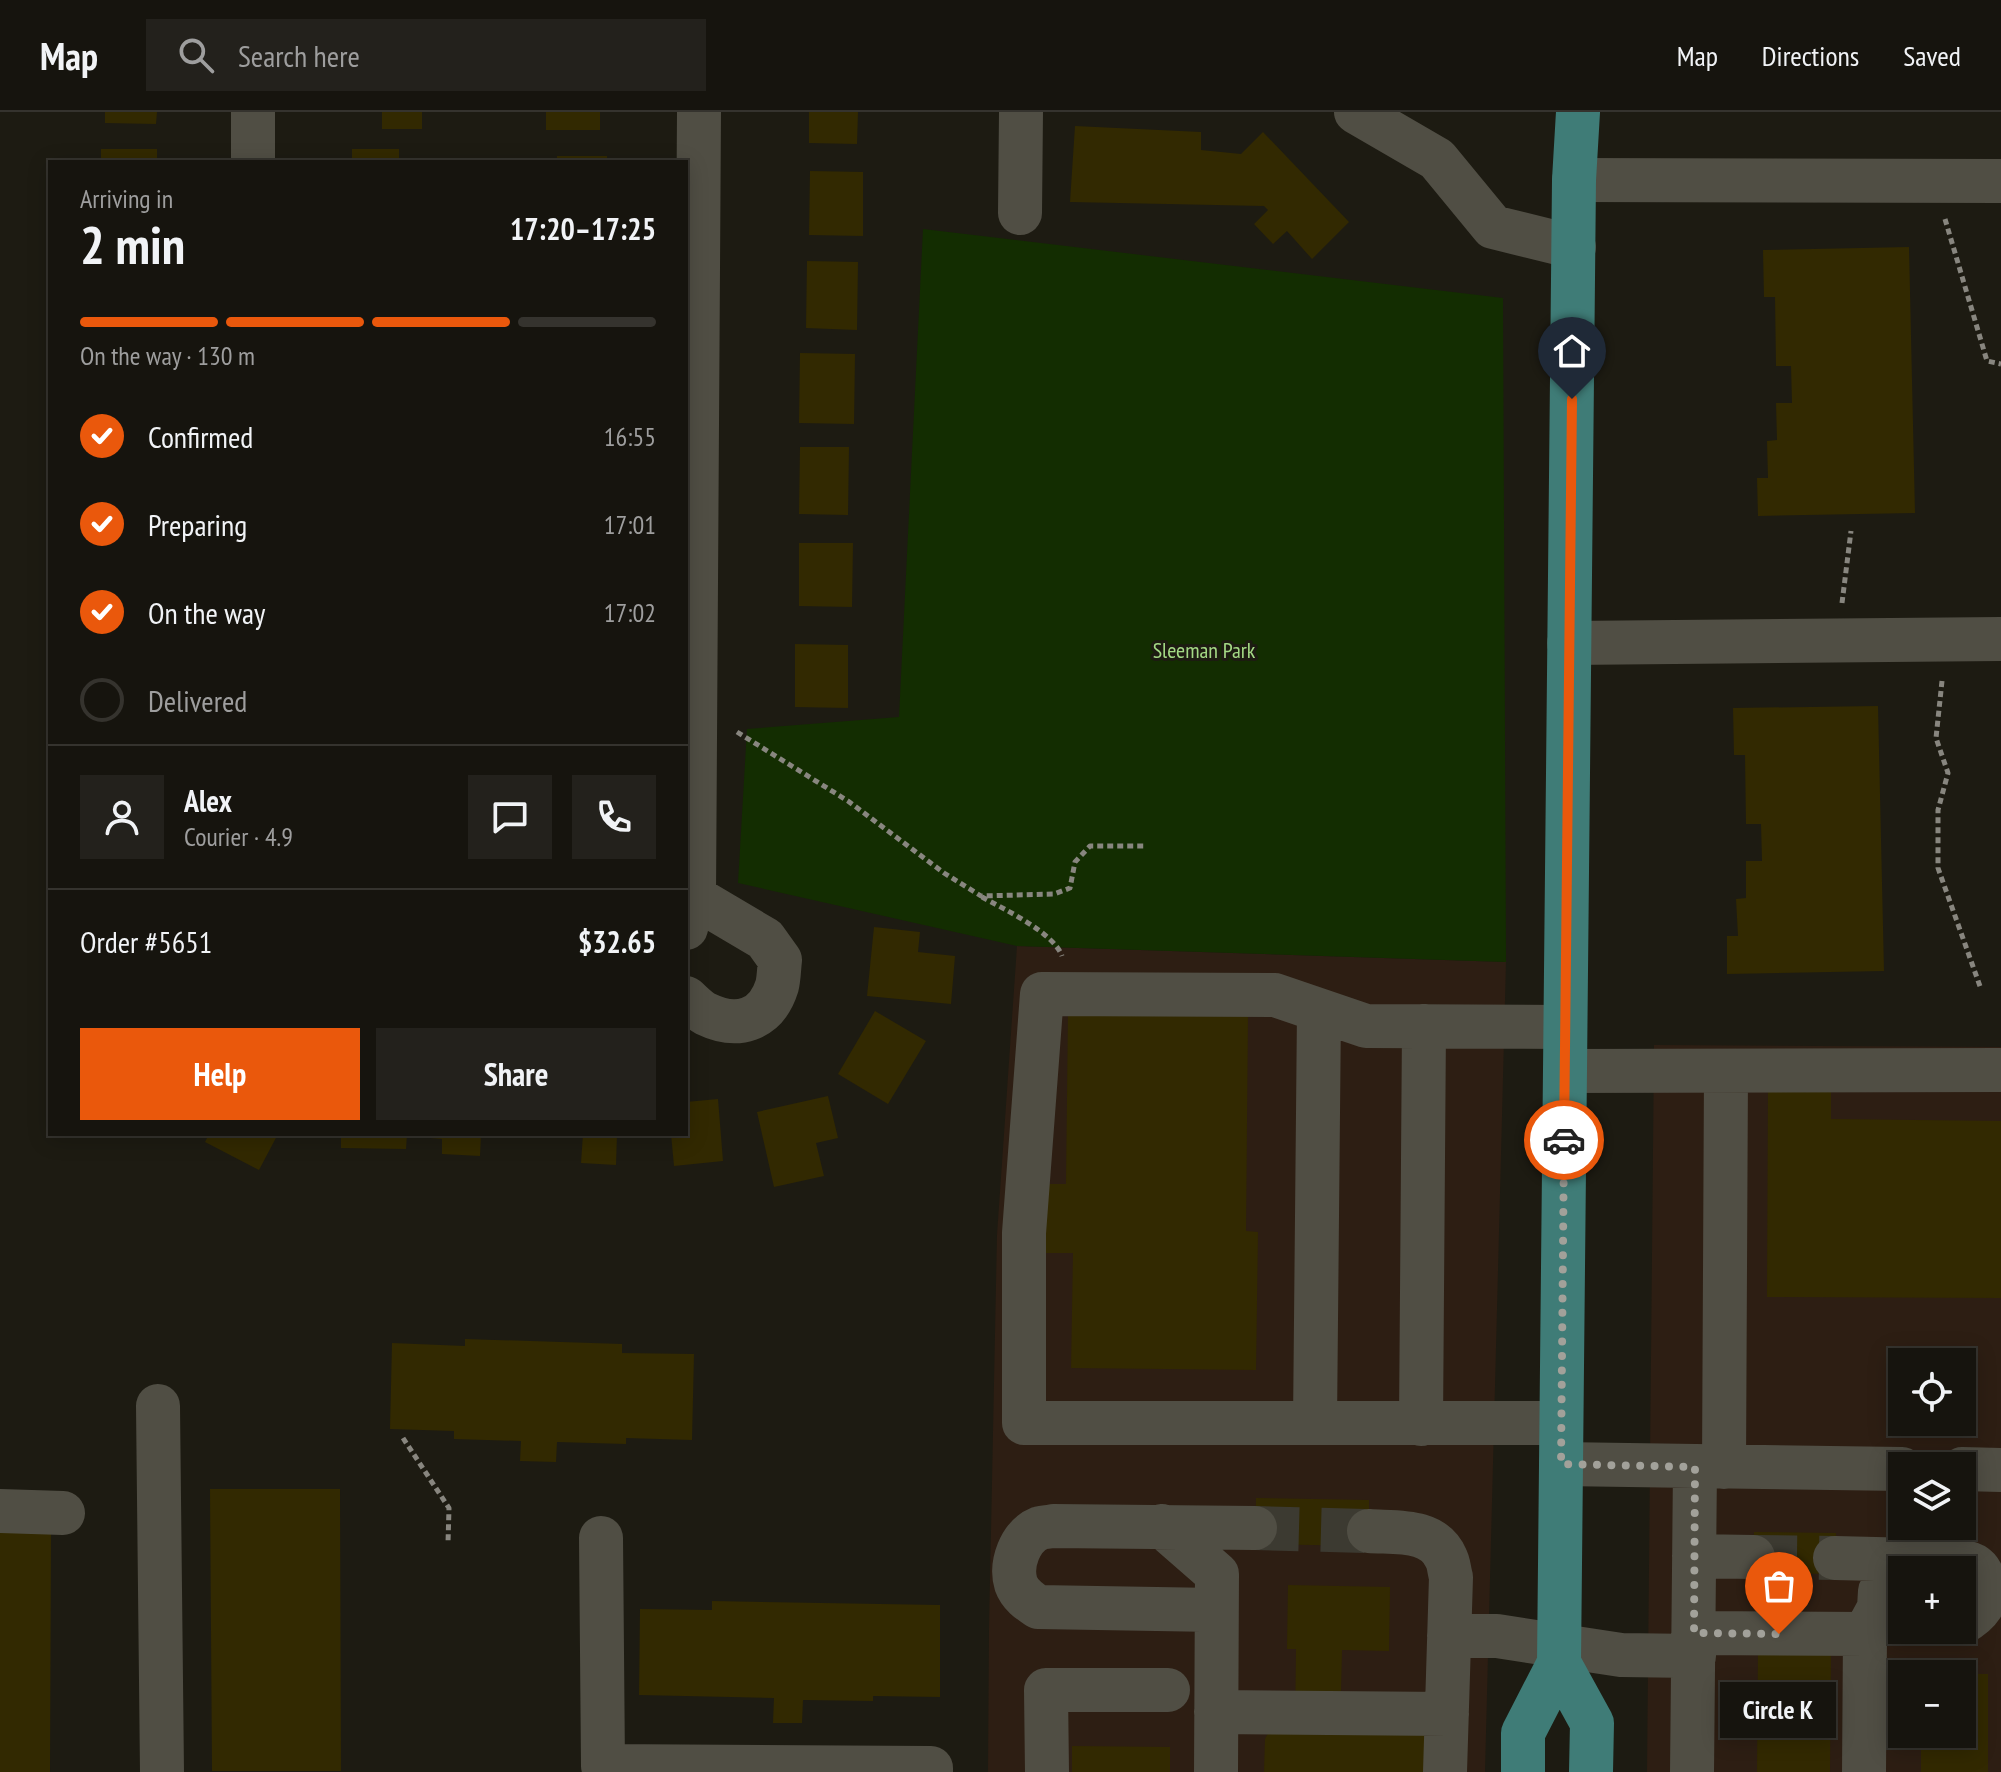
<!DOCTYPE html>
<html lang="en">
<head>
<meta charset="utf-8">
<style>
	:root { --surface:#16140e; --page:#23211c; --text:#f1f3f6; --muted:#9e9e9e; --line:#35332e; --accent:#ea580c }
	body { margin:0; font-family:"PT Sans Narrow",sans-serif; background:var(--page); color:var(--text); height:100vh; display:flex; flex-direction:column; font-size:30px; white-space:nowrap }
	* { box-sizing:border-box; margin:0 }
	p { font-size:26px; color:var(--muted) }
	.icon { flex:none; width:44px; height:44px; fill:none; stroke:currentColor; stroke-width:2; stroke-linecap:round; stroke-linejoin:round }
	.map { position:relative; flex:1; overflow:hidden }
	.side { position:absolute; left:48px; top:48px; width:640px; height:976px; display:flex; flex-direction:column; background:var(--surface); border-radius:0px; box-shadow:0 4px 20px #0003,0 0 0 2px var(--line) }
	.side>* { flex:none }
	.controls { position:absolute; left:1888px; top:1236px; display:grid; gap:16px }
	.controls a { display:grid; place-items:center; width:88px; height:88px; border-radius:0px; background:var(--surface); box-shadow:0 4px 20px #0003,0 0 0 2px var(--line); font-size:40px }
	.pin { position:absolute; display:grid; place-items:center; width:68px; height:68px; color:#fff; margin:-82px -34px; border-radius:50% 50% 50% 0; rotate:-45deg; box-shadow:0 0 8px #0007 }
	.pin .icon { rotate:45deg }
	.courier { position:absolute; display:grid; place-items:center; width:80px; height:80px; margin:-40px; border:6px solid #ea580c; border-radius:50%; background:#fff; color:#222; box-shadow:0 2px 10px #0007 }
	.bubble { position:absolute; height:56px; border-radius:0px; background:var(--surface); box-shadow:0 4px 20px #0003,0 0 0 2px var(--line); font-size:26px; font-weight:700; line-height:56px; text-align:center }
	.overview em { font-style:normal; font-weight:700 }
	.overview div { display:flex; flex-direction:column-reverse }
	.overview { display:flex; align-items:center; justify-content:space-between; height:136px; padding:0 32px }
	h1 { font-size:52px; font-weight:700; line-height:60px }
	.bar { display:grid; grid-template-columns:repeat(4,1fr); gap:12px 8px; align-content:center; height:96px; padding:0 32px }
	.bar i { height:10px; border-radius:6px; background:var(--line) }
	.bar .on { background:var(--accent) }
	.bar p { grid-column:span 4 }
	.line { display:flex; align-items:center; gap:20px; padding:0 32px; border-top:2px solid var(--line) }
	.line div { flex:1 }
	.round { display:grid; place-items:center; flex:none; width:84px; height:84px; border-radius:0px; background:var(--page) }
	ol { padding:0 32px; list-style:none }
	li { display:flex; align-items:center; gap:24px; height:88px }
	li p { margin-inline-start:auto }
	li .icon { padding:8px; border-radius:50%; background:var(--accent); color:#fff; stroke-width:4 }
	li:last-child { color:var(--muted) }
	li i { width:44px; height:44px; border:4px solid var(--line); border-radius:50% }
	.action { display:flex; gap:16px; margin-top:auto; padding:16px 32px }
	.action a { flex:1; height:92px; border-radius:0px; background:var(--accent); color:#fff; font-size:32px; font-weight:700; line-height:92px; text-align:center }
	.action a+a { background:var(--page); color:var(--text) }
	header { display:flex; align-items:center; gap:48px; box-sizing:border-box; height:112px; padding:0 40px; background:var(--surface); border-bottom:2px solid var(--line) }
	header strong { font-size:38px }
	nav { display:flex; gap:44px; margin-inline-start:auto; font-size:28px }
	.search { width:560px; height:72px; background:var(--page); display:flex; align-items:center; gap:20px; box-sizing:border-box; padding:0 28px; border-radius:0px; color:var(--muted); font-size:30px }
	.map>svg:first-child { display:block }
	.commercial { fill:#2d1e13; fill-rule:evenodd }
	.green { fill:#132d01 }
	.building { fill:#322901 }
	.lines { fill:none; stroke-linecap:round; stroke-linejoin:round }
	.minor-tunnel { stroke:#3c3a31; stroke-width:44; stroke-dasharray:44 22; stroke-linecap:butt }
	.path { stroke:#88867f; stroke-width:5; stroke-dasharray:6 4; stroke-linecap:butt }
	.minor { stroke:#504e44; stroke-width:44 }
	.major { stroke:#3f7c77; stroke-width:44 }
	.done { stroke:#a2a19a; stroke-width:8; stroke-dasharray:0 14.4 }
	.route { stroke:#ea580c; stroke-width:10 }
	.labels { text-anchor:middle; stroke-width:6; stroke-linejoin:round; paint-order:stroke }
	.park-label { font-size:22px; fill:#a4d985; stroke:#1d1b12 }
</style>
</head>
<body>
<header>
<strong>Map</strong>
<div class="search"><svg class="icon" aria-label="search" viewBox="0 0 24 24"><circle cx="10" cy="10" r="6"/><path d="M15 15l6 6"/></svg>Search here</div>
<nav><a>Map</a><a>Directions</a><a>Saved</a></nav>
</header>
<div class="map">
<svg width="2001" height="1660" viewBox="0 0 2001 1660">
	<rect width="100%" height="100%" fill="#1d1b12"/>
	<path class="commercial" d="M1017,834L1506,850L1485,1660H988L989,1517L997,1123Z
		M1654,933L2001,935V1660H1647ZM1902,1250H1962V1310H1902ZM1902,1354H1962V1414H1902ZM1902,1458H1962V1518H1902ZM1902,1562H1962V1622H1902Z"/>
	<path class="green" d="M923,117L1503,186L1506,850L1017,834L738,771L747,617L899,605Z"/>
	<path class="building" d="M105,0H157L156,12L105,11Z
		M382,0H422V17H382Z
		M546,0H600V18H546Z
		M809,0H858L857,32L809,31Z
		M1075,14L1201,20V38L1241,42L1263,20L1349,110L1312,147L1287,119L1273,132L1254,112L1268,98L1264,94L1070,90Z
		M101,37H157V50H101Z
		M352,37H399V50H352Z
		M557,44H607V50H557Z
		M810,59L863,60V124L809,123Z
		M1909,135L1915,401L1758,404L1757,366H1768L1767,329L1777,328L1776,291H1792L1791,254H1776L1775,185H1764L1763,138Z
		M807,149L858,150L857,218L806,216Z
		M800,241L855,242L854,312L799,311Z
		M800,335H849L848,403L799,402Z
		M799,431H853L852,495L799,494Z
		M795,532L848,533V596L795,595Z
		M1878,594L1884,859L1727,862V824H1738L1736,787L1746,786V749H1762L1761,712H1746L1745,643H1734L1733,596Z
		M874,815L920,820L918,840L955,844L951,892L867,884Z
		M875,899L926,929L888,992L838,962Z
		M1068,899L1248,902L1246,1119L1258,1120L1256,1258L1071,1256L1073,1141H1044L1045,1072H1066Z
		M1768,971H1831V1007L2001,1009V1186L1767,1185Z
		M828,984L838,1026L816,1031L824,1064L774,1075L757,1000Z
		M718,987L723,1049L674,1054L671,1022H686V990Z
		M209,1022H278L259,1058L205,1030Z
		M341,1022H407L406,1037L341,1036Z
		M420,1022H481L480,1044L442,1042V1027L419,1025Z
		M583,1022H617L616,1053L581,1051Z
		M465,1227L622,1232V1241L694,1242L692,1328L626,1326V1332L557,1330L556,1350L520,1349L521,1329L454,1327V1319L390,1317L392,1231L465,1234Z
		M210,1377H340L341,1659H212Z
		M1256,1386L1369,1388V1434L1255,1432Z
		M0,1419H51L50,1660H0Z
		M1754,1420L1836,1421L1835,1462L1753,1461Z
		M1288,1473L1390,1475L1389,1539L1342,1538L1340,1620L1421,1621L1437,1633V1660H1264L1265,1627L1267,1623L1270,1620L1295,1618L1296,1537H1287Z
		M712,1489L940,1493V1585L873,1584V1589L803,1588L802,1611H773L774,1586L639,1583L640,1497L712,1498Z
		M1758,1537L1831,1538L1830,1660H1757Z
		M1962,1562H1988V1660H1921V1622H1962Z
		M1072,1634L1170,1635V1660H1072Z"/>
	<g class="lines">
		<path class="minor-tunnel" d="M1255,1416L1369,1419
			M1753,1445L1835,1446"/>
		<path class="path" d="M1945,107L1987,249L2001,252
			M1842,491L1851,419
			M1942,569L1936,626L1948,661L1938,698V756L1981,877
			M737,620L848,689L944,761L981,784L1054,782L1070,776L1075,750L1090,734H1144
			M982,785C1004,797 1054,821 1062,844
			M403,1326L449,1396L448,1431"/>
		<path class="minor" d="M1356,0L1437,47L1493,115L1574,135
			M253,50V0
			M1574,68L2001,69
			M1020,101L1021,0
			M1569,531L2001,527
			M686,816L694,785L699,0
			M686,886C692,891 698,898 706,902C737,917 766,909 777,874C779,866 779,856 780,848L765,827L694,785
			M1565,959L2001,958
			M158,1294L162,1660
			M1315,1311L1319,898
			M1561,1311H1024V1121L1042,882L1275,883L1366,914L1565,915
			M1421,1312L1424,914
			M1561,1352L1902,1357
			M1724,1355L1726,959
			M1962,1357L2001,1358
			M0,1399L63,1401
			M1162,1414L1217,1462L1216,1660
			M1369,1419C1396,1421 1433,1416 1446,1446C1449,1451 1449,1459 1451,1465L1445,1660
			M601,1426L603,1654L931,1656V1660
			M1694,1444L1753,1445
			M1835,1446L1956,1449C1962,1450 1970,1450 1975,1454C1980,1457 1983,1464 1984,1470C1990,1490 1978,1502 1962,1511
			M1216,1498L1038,1495C1029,1489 1020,1483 1016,1472C1010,1452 1020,1424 1040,1416C1044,1415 1049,1415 1053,1414L1255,1416
			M1694,1521L1865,1522L1864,1660
			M1865,1522L1879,1496L1880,1479L1901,1448
			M1449,1524H1497L1621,1543L1694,1544
			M1216,1600L1447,1602
			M1047,1660L1046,1578H1168
			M1692,1660L1695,1355"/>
		<path class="major" d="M1559,1551L1592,1611L1591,1660
			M1523,1660V1621L1559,1551L1574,68L1578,0"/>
	</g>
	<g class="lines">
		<path class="done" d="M1564,1028L1561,1352L1695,1355L1694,1521L1779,1522"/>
		<path class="route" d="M1564,1028L1572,287"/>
	</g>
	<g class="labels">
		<g class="park-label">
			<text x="1204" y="546">Sleeman Park</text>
		</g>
	</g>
</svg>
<div class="controls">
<a><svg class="icon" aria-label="locate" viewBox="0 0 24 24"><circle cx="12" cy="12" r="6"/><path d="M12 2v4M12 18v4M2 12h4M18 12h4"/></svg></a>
<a><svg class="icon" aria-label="layers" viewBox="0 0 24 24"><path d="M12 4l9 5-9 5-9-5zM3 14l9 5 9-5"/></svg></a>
<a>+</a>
<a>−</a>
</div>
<div class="pin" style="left:1779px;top:1522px;background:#ea580c"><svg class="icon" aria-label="bag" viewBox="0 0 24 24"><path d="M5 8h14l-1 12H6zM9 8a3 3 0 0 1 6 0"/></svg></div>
<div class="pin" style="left:1572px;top:287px;background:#1f2937"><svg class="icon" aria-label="home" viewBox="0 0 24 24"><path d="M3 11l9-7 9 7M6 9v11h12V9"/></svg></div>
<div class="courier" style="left:1564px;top:1028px"><svg class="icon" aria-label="car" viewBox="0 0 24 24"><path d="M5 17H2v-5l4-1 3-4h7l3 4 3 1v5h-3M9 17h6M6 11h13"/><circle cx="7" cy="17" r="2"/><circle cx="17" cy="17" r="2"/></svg></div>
<div class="bubble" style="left:1720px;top:1570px;width:116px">Circle K</div>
<section class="side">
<div class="overview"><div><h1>2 min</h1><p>Arriving in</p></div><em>17:20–17:25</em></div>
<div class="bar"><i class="on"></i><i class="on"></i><i class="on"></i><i></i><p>On the way · 130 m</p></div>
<ol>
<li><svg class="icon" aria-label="check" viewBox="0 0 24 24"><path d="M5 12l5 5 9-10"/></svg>Confirmed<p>16:55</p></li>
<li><svg class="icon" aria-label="check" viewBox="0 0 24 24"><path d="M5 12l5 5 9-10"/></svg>Preparing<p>17:01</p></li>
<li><svg class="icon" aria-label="check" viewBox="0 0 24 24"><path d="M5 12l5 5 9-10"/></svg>On the way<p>17:02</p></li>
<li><i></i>Delivered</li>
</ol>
<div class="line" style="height:144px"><a class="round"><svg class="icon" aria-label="person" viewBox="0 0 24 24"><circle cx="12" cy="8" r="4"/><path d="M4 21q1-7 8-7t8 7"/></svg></a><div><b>Alex</b><p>Courier · 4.9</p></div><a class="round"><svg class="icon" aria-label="chat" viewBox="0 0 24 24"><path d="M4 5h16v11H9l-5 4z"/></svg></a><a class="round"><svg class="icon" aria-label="phone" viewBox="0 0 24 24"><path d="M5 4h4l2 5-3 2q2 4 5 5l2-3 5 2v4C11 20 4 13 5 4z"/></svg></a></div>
<div class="line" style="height:104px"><div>Order #5651</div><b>$32.65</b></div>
<div class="action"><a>Help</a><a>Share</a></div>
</section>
</div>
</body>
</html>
